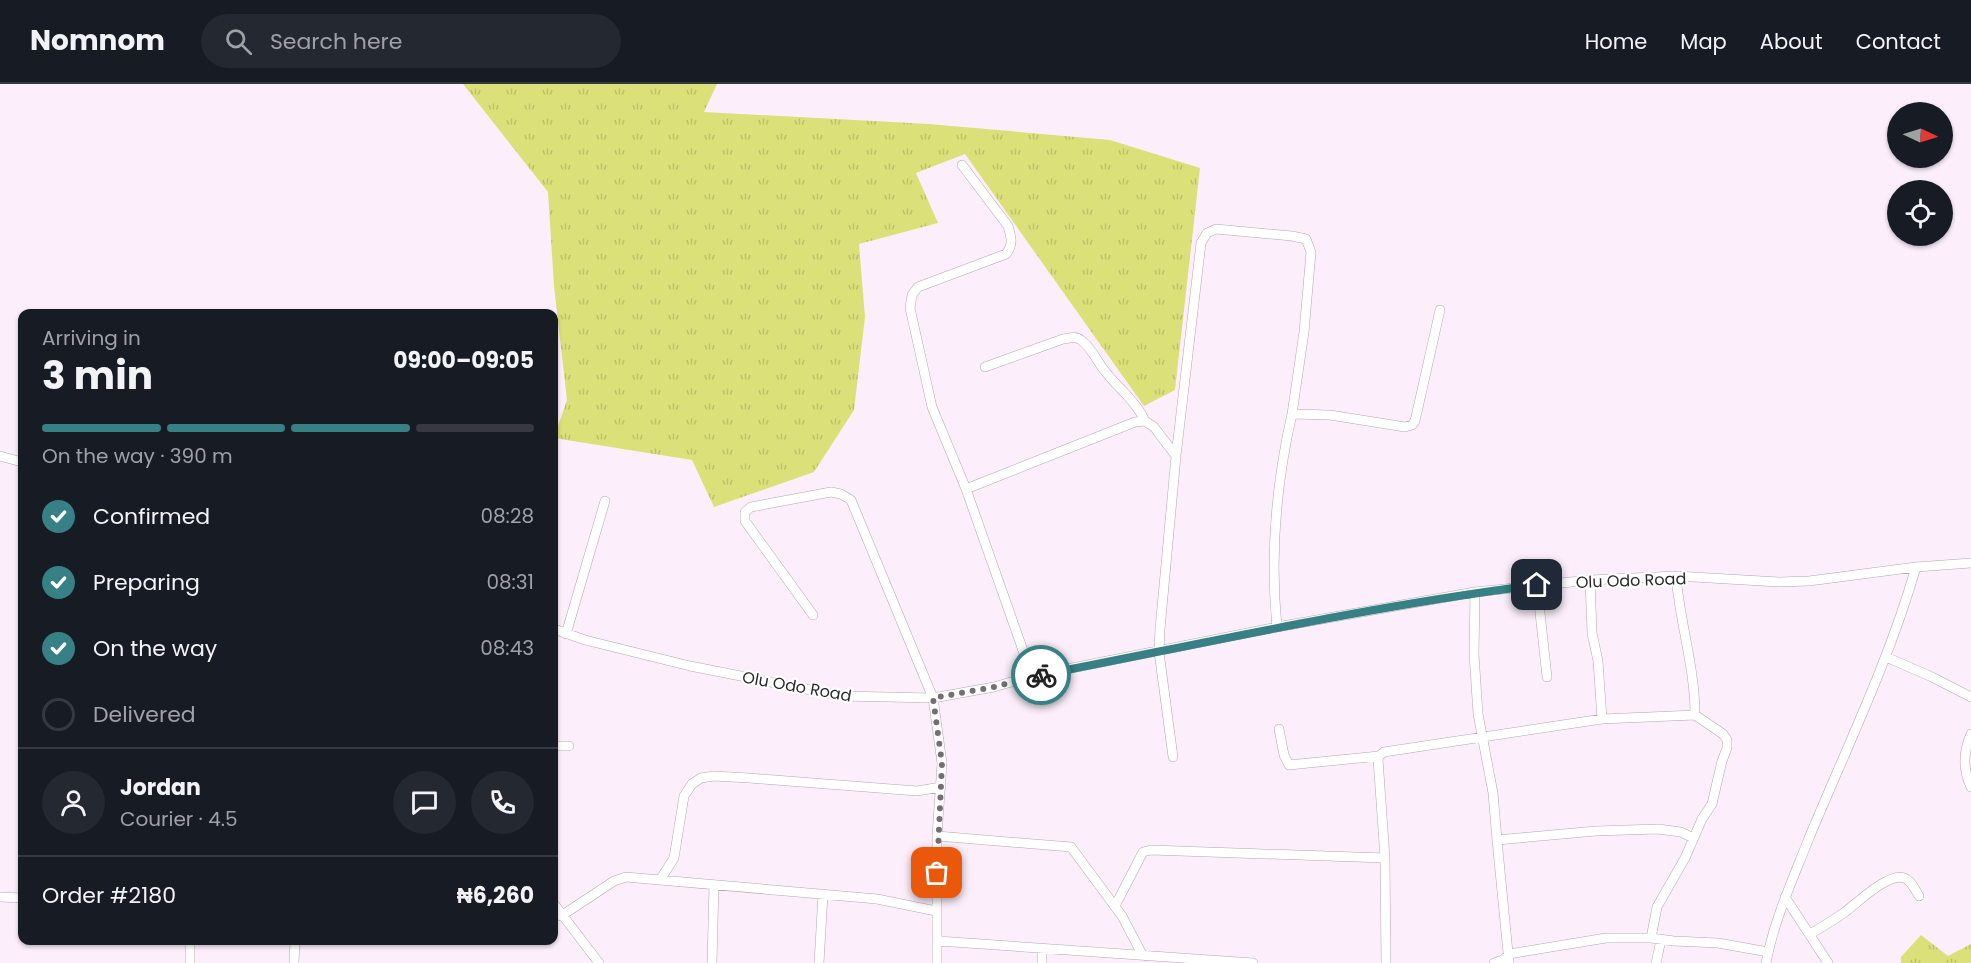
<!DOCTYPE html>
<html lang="en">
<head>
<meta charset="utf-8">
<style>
	:root { --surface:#171b24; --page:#242831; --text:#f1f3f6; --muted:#9ea1a6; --line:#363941; --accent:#378085 }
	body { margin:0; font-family:Poppins,sans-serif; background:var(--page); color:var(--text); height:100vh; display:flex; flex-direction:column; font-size:22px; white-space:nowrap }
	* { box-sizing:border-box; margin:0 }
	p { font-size:20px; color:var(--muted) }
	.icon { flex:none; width:33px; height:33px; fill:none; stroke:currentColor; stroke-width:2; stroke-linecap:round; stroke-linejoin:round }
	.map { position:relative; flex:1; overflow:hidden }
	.side { position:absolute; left:18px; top:225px; width:540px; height:636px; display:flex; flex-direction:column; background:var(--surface); border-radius:12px; box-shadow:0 2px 4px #0004 }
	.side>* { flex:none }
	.needle { width:39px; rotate:94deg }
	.fabs { position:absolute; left:1887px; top:18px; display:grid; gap:12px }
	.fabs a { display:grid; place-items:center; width:66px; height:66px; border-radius:50%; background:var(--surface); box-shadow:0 2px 4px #0004; font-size:30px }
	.pin { position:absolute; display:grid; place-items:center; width:51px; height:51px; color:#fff; margin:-26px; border-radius:12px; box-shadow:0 3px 9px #0006 }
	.courier { position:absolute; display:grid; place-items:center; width:60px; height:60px; margin:-30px; border:4px solid #378085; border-radius:50%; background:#fff; color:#222; box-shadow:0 2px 8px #0007 }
	.summary em { font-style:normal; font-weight:700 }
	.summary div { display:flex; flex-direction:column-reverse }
	.summary { display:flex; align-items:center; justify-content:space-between; height:102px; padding:0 24px }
	h1 { font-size:39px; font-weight:700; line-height:45px }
	.bar { display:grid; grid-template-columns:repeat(4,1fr); gap:9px 6px; align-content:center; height:72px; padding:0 24px }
	.bar i { height:8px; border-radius:4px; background:var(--line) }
	.bar .selected { background:var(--accent) }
	.bar p { grid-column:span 4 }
	.line { display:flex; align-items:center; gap:15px; padding:0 24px; border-top:2px solid var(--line) }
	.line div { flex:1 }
	.round { display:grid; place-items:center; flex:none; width:63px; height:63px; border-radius:32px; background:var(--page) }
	ol { padding:0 24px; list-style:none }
	li { display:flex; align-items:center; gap:18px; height:66px }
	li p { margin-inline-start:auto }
	li .icon { padding:6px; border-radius:50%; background:var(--accent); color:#fff; stroke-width:4 }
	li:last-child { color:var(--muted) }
	li i { width:33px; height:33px; border:3px solid var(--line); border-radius:50% }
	header { display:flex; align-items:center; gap:36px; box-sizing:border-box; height:84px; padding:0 30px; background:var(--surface); border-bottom:2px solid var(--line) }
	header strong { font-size:28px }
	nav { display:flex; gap:33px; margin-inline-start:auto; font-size:21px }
	.search { width:420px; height:54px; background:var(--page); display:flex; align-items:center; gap:15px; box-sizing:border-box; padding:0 21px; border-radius:33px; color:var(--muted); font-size:22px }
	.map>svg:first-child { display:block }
	.grass { fill:url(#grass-tufts) }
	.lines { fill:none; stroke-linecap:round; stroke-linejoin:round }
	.street-casing { stroke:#b2a6b1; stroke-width:10 }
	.street { stroke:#fff; stroke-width:9 }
	.done { stroke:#746d74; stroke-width:6; stroke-dasharray:0 10.8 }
	.route { stroke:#378085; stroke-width:8 }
	.labels { text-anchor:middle; stroke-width:4.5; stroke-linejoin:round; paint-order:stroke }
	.street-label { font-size:16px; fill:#2b272b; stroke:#fff }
</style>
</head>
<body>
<header>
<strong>Nomnom</strong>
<div class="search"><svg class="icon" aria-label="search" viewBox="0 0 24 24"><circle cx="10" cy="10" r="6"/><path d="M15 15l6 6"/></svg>Search here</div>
<nav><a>Home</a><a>Map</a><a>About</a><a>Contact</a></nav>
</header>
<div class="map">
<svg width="1971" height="879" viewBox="0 0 1971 879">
	<defs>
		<pattern id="grass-tufts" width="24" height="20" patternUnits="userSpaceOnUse" patternTransform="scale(1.5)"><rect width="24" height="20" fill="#dce079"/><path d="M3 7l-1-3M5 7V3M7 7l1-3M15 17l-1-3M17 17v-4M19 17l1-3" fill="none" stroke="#bdc069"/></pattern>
	</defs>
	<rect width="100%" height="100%" fill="#fceffb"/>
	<path class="grass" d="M463,0H717L704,28L929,40L1110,56L1200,84L1175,306L1144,322L965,70L916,89L938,139L859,160L865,233L854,326L814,388L714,423L692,376L554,354L567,316L554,202L548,108Z
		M1921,851L1948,872L1971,860V879H1901V873Z"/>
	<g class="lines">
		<g class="street-casing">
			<path id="street" d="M962,81L1008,142C1011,153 1014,160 1006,170L918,203L912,211L910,224L932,323L966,405L1032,592
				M985,283L1063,255C1070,254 1076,252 1081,256C1091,263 1097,277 1104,286C1117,303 1136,317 1145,337
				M0,372L22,378
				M966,405L1135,338L1145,337L1154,343L1176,372
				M1676,492C1680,539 1695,584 1695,631L1723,650L1727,656V664L1722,677L1712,720L1702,735L1685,774L1657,823L1651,854L1674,857L1718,859L1768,868
				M1590,496L1592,549L1598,577L1602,635
				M1537,501L1547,593
				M1475,508L1474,570L1478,630L1493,709L1497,756L1596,747L1658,745L1681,748L1693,754
				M813,531L745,437V428L751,423L831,408L841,410L851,416L933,614L942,679L937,752V879
				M1277,543C1270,472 1276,400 1292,330L1330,331L1405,343L1412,341L1415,337L1440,226
				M554,545L585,556L690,582L841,612L933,614L994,603L1032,592L1277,543L1475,508L1590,496L1676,492L1779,498L1809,497L1916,483L1971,479
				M566,550L605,417
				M1886,573L1932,593L1971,613
				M1279,645L1284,671L1289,681L1379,672
				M1971,650C1963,668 1963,686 1971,703
				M554,662H569
				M1173,673L1159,568L1160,545L1176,372L1201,159L1207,149L1216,145L1292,152L1306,155L1311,168L1304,248L1292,330
				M937,752L1071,763L1122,832L1143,872
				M1497,756L1509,879
				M1385,774L1378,675L1379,672L1384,668L1602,635L1695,631
				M660,796L877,815L936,827
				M0,813L22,814
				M1785,813L1828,879
				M554,820L599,879
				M1115,822L1143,768L1151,766L1385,774L1386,879
				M561,832L614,797L626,793L660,796L674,774L684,712L692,700L701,694L714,692L749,694L917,707L941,703
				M1810,850C1822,843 1834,836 1845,828C1857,819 1889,788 1904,794C1911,796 1915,806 1919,812
				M938,857L1253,879
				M190,879V856
				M294,879L295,856
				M712,879L714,801
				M819,879L823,810
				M1042,879V865
				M1494,879L1503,876L1509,870L1606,854H1651
				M1656,879L1661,856
				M1766,879C1774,836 1793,795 1809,754C1846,665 1889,577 1916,483"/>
		</g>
		<use href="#street" class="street"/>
	</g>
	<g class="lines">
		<path class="done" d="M937,789L942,679L933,614L994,603L1041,591"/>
		<path class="route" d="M1041,591C1206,559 1370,522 1537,501"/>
	</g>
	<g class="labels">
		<g class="street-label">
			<text transform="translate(1631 496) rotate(-2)" y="6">Olu Odo Road</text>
			<text transform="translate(797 602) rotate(10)" y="6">Olu Odo Road</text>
		</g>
	</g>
</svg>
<div class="fabs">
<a><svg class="needle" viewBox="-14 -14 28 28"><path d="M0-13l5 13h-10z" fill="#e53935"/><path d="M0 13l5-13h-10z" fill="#9ea1a6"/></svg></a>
<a><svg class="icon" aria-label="locate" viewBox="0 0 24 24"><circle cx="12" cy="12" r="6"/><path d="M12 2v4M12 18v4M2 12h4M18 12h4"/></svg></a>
</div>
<div class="pin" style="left:937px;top:789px;background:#ea580c"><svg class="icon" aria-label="bag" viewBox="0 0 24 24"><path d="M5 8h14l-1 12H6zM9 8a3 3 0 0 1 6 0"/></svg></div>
<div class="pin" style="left:1537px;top:501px;background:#1f2937"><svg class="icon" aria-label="home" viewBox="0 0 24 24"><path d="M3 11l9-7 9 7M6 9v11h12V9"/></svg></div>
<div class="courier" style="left:1041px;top:591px"><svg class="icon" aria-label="bike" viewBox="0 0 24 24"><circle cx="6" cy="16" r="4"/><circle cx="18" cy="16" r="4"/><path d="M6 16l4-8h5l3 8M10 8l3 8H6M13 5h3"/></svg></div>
<section class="side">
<div class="summary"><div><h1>3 min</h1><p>Arriving in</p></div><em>09:00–09:05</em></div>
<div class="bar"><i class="selected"></i><i class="selected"></i><i class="selected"></i><i></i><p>On the way · 390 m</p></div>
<ol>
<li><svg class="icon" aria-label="check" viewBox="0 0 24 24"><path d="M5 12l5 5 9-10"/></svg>Confirmed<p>08:28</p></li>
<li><svg class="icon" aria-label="check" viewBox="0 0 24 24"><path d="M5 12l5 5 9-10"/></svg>Preparing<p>08:31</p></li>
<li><svg class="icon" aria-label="check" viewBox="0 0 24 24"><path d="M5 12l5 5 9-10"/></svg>On the way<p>08:43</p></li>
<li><i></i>Delivered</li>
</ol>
<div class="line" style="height:108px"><a class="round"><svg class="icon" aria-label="person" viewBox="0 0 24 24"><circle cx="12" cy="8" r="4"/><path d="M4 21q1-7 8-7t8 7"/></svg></a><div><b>Jordan</b><p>Courier · 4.5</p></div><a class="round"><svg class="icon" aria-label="chat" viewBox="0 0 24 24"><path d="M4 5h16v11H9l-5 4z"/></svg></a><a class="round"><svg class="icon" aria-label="phone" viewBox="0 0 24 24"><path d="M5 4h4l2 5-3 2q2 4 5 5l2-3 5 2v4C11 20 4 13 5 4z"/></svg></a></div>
<div class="line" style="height:78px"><div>Order #2180</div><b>₦6,260</b></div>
</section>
</div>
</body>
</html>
